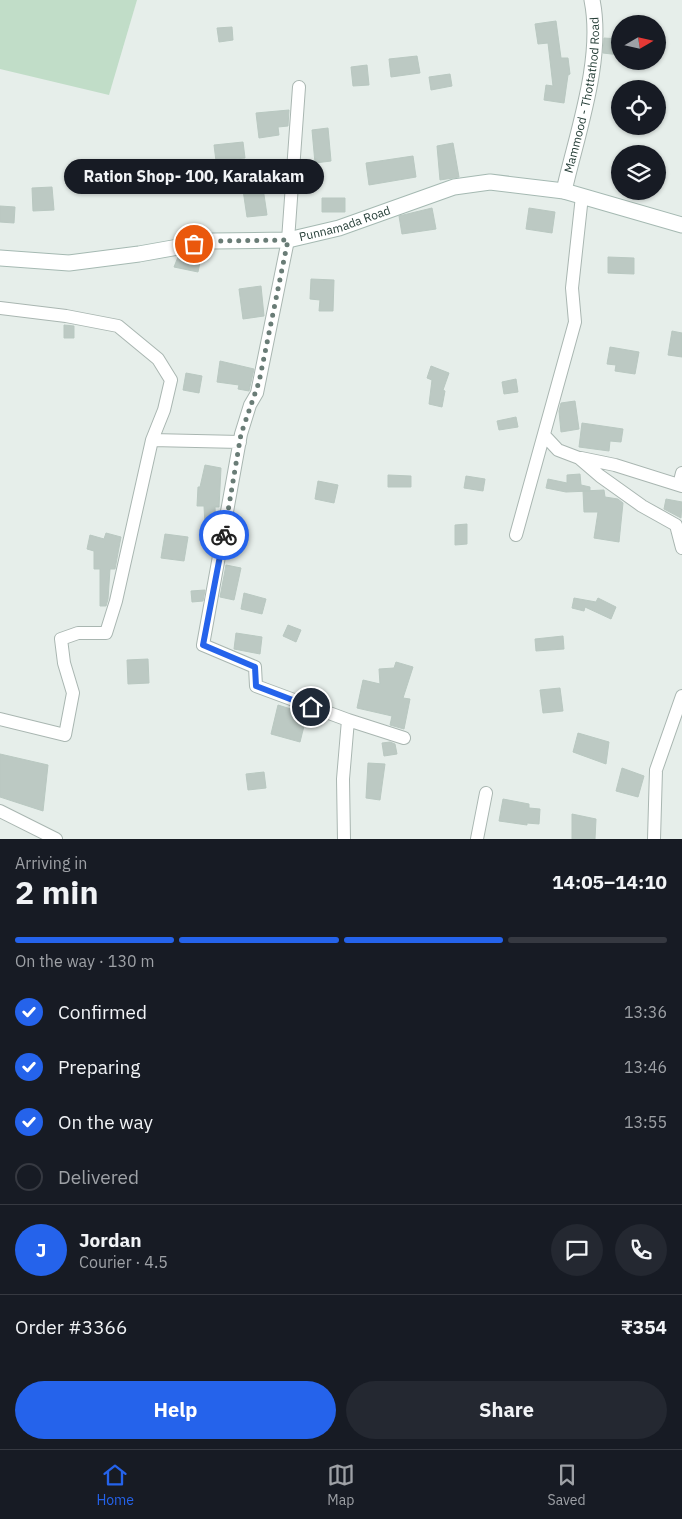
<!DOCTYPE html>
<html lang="en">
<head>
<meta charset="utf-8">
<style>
	:root { --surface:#171b24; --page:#242831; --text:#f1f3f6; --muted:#9ea1a6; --line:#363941; --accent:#2563eb }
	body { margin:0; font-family:"IBM Plex Sans",sans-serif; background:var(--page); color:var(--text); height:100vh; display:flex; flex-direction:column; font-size:19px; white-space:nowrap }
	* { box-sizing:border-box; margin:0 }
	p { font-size:16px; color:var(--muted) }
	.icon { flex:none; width:28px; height:28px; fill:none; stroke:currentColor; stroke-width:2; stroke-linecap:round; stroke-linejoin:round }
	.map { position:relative; height:839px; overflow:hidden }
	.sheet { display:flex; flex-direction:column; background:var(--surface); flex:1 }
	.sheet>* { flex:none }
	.needle { width:32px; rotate:81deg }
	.fabs { position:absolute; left:611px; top:15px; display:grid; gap:10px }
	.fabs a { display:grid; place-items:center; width:55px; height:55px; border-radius:50%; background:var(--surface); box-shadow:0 1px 4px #0004; font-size:25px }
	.pin { position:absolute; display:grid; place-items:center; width:42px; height:42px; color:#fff; margin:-21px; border:2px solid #fff; border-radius:50%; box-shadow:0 1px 5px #0007 }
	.courier { position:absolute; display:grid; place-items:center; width:50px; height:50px; margin:-25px; border:4px solid #2563eb; border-radius:50%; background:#fff; color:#222; box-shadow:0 1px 6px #0007 }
	.bubble { position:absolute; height:35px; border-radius:18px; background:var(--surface); box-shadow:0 1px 4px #0004; font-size:16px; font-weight:700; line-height:35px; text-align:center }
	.headline em { font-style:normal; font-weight:700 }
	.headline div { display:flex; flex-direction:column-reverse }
	.headline { display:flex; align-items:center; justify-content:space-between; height:85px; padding:0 15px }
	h1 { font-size:32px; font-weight:700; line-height:38px }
	.bar { display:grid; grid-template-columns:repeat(4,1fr); gap:8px 5px; align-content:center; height:60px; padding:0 15px }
	.bar i { height:6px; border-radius:4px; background:var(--line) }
	.bar .selected { background:var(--accent) }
	.bar p { grid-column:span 4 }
	.line { display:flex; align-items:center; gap:12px; padding:0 15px; border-top:1px solid var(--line) }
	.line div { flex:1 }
	.round { display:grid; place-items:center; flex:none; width:52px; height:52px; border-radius:26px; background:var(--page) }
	ol { padding:0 15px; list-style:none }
	li { display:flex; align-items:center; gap:15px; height:55px }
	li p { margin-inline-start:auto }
	li .icon { padding:5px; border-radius:50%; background:var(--accent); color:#fff; stroke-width:4 }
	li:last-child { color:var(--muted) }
	li i { width:28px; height:28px; border:2px solid var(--line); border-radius:50% }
	.button { display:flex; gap:10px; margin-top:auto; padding:10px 15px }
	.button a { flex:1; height:58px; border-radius:30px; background:var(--accent); color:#fff; font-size:20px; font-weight:700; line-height:58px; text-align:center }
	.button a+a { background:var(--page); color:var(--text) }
	.tab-bar { display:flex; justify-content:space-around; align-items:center; height:70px; border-top:1px solid var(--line); background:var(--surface); font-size:14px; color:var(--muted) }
	.tab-bar a { display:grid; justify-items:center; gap:2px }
	.tab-bar .selected { color:var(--accent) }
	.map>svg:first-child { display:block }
	.green { fill:#c1ddc8 }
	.building { fill:#bcc9c3; stroke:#b9c8c1 }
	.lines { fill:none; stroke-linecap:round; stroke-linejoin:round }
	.minor-casing { stroke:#a9b6b1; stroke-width:14 }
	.tertiary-casing { stroke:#a9b6b1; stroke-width:17 }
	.secondary-casing { stroke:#a5b9b2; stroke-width:17 }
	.minor { stroke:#fff; stroke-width:12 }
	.tertiary { stroke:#fff; stroke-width:15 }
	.secondary { stroke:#fff; stroke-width:15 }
	.done { stroke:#697c76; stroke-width:5; stroke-dasharray:0 9 }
	.route { stroke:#2563eb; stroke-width:6 }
	.labels { text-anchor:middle; stroke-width:4.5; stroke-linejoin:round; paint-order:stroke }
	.street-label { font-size:12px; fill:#263f38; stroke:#f7fbf9 }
</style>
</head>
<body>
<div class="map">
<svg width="682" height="839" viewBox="0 0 682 839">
	<rect width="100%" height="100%" fill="#e6eeea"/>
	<path class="green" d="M0,0H137L109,95L0,69Z"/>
	<path class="building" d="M556,21L561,58H568L570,74L568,75L564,103L544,100L546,85L553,86L548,43L538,44L535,24Z
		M232,27L233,40L219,42L217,28Z
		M604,38L620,39V55L603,53Z
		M417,56L420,73L391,77L389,59Z
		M367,65L369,85L353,86L351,67Z
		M450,74L452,86L431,90L429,77Z
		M289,110L288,126L278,127L279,135L259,138L256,113Z
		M328,128L331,161L315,163L312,130Z
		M243,142L245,158L216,161L214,145Z
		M453,143L459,177L440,180L437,146Z
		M413,156L416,177L369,185L366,163Z
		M175,168L186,169L185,193L158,192L159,180L174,181Z
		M52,187L54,210L33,211L32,188Z
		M263,188L267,215L247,217L243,190Z
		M322,198H345V212H322Z
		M0,206L15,207L14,223L0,222Z
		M432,208L436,229L402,234L399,216Z
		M529,208L555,212L552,233L526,229Z
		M178,257L200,262L198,272L174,267Z
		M608,257L634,258V274L608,273Z
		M311,279L334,280L333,311H319L320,300L310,299Z
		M261,286L264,316L243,319L239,289Z
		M64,325L74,326V338H64Z
		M672,331L682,333V357L668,355Z
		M610,347L639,352L635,374L615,371L616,365L607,364Z
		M220,361L254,369L249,391L238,389L239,385L217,382Z
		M431,366L449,373L443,390L445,391L442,407L429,404L432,380L427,378Z
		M186,373L202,376L199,393L183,390Z
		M516,379L518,392L504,394L502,382Z
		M575,401L579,429L561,432L559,411L561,403Z
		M516,417L518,427L499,430L497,421Z
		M582,423L623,429L621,442L610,441L609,451L579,447Z
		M205,465L221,468L219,507H215L216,525L213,545L206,544L204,506H197L198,487H200Z
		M580,474L581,485L590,487V491L566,492L546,488L548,479L567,483V475Z
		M388,475L411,476V487H388Z
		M466,476L485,479L483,491L464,488Z
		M318,481L338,485L334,503L315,499Z
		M604,490L605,497L618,499L623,503L619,542L594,538L598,512H584L583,491Z
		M666,499L682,502L681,518L664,509Z
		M467,524V544L455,545V525Z
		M106,533L121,537L115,569H110L108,599L106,606H100V569H94V551L87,549L90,535L104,539Z
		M165,534L188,537L184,561L161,558Z
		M226,565L241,568L234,600L220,597Z
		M205,590L203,601L192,602L191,591Z
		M244,593L266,599L262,614L241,609Z
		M574,598L596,602L598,598L616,607L611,619L585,607L584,611L572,608Z
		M288,625L301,630L296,642L283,636Z
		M236,633L262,637L260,654L234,649Z
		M563,636L564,649L536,651L535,639Z
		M148,659L149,683L128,684L127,660Z
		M396,662L413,667L403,698L410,699L404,729L390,725L392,716L357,708L363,680L380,684L379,669L394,668Z
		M560,688L563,711L543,713L540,690Z
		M278,705L307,714L300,742L271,734Z
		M578,733L609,742L606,764L573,752Z
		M390,742L395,744L397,754L384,756L382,743Z
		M0,754L48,765L43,811L0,797Z
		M368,763L385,764L380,800L366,798Z
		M622,768L644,776L638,797L616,791Z
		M264,772L266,788L248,790L246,774Z
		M503,799L529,804V808L540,809L539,824L527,823V825L499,821Z
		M572,814L596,819L595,839H572Z"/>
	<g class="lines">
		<g class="minor-casing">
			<path id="minor" d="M299,87L288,240L257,393L250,405L241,434L203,645L255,667L256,686L348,720L343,779L344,839
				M0,308L66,316L118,326L158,359L171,380L164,410L152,440L116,601L106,633H78L61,639L64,663L73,693L65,735L0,719
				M544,435L558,450L579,458L600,476L642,506L676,525L682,548
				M152,440L240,442
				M581,458L615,465L682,486
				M679,485L682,473
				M516,535L575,322L572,288L582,196
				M348,720L404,738
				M0,811L56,839
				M477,839L486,793
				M654,839L656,770L682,696"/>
		</g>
		<g class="tertiary-casing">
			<g id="tertiary">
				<path id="s1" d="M564,191C577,133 604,59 592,0"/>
			</g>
		</g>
		<g class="secondary-casing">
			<g id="secondary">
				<path id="s2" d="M0,258L69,263L139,254L212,241L288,240L339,228L454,187L490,182L564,191L682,225"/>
			</g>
		</g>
		<use href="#minor" class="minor"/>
		<use href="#tertiary" class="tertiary"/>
		<use href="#secondary" class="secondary"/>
	</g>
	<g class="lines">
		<path class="done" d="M194,244L212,241L288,240L259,382L241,434L224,535"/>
		<path class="route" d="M224,535L203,645L255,667L256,686L311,707"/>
	</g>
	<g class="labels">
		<g class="street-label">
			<text dy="4" stroke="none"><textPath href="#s1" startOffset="98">Mammood - Thottathod Road</textPath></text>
			<text dy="4" stroke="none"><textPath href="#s2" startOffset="349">Punnamada Road</textPath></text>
		</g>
	</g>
</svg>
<div class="fabs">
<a><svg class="needle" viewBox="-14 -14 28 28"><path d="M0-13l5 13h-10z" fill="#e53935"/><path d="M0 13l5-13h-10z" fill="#9ea1a6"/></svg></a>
<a><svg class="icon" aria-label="locate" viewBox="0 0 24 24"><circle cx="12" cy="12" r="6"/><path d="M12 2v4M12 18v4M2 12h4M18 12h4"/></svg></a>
<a><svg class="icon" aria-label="layers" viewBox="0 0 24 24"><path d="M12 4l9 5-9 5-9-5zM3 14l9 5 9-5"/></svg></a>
</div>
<div class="pin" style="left:194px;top:244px;background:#ea580c"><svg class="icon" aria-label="bag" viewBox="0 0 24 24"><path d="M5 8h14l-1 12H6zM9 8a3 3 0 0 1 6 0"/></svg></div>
<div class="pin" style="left:311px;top:707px;background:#1f2937"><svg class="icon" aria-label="home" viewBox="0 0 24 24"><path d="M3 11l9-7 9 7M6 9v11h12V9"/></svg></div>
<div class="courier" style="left:224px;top:535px"><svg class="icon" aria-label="bike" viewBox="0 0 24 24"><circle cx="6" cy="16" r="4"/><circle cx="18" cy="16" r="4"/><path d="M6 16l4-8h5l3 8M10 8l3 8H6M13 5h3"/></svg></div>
<div class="bubble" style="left:64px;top:159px;width:260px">Ration Shop- 100, Karalakam</div>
</div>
<section class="sheet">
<div class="headline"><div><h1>2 min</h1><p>Arriving in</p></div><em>14:05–14:10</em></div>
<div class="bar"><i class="selected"></i><i class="selected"></i><i class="selected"></i><i></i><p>On the way · 130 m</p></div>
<ol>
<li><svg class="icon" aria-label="check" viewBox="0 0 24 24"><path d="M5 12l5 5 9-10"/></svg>Confirmed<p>13:36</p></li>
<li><svg class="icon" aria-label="check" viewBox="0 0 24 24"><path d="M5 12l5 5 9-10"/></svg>Preparing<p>13:46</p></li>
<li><svg class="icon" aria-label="check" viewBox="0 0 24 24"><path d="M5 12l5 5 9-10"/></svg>On the way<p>13:55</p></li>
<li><i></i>Delivered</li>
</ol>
<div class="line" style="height:90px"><b class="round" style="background:var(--accent);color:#fff">J</b><div><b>Jordan</b><p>Courier · 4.5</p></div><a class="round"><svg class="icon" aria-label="chat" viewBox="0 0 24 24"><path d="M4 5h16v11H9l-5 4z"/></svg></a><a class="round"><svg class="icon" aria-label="phone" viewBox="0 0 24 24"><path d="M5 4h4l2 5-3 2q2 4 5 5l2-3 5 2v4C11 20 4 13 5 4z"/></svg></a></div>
<div class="line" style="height:65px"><div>Order #3366</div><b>₹354</b></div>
<div class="button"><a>Help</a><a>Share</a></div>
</section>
<nav class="tab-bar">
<a class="selected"><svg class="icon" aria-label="home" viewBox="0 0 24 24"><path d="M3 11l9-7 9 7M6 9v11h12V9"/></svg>Home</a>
<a><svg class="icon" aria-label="map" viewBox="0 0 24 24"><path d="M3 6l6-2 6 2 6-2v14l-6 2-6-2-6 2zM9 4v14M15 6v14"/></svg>Map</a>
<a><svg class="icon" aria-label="saved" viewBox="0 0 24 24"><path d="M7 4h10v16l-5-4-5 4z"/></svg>Saved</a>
</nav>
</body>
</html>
